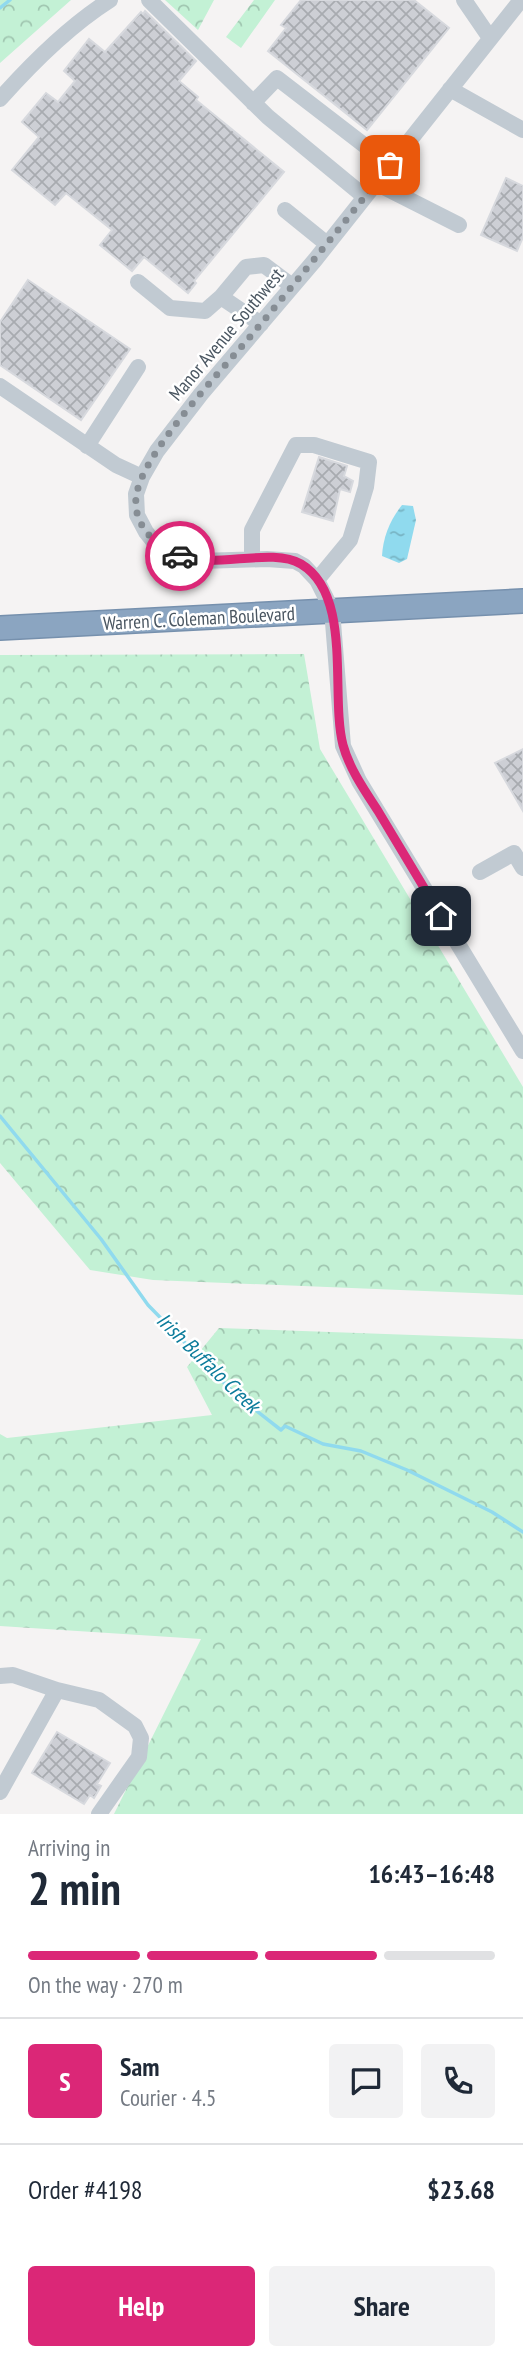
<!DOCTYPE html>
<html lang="en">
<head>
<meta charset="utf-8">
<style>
	:root { --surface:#fff; --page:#f2f2f3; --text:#1f2937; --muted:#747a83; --line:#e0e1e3; --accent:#db2777 }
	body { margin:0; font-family:"PT Sans Narrow",sans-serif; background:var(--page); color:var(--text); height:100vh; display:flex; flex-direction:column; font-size:26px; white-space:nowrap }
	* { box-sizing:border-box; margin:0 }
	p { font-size:23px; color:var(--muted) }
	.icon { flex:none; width:38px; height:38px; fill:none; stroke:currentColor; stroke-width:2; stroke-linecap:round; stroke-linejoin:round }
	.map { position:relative; height:1814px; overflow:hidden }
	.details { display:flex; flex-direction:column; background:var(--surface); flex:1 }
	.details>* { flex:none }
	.pin { position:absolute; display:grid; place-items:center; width:60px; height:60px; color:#fff; margin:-30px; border-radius:14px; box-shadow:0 4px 10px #0006 }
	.courier { position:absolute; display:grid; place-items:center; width:70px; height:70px; margin:-35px; border:5px solid #db2777; border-radius:50%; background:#fff; color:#222; box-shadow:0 2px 9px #0007 }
	.overview em { font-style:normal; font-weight:800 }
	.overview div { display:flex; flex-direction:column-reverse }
	.overview { display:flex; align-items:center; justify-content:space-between; height:119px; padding:0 28px }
	h1 { font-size:46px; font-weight:800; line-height:52px }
	.bar { display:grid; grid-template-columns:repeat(4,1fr); gap:10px 7px; align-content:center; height:84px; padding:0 28px }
	.bar i { height:9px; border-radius:5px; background:var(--line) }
	.bar .selected { background:var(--accent) }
	.bar p { grid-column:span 4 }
	.line { display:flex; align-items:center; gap:18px; padding:0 28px; border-top:2px solid var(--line) }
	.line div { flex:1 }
	.round { display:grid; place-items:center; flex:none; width:74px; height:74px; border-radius:7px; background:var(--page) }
	.primary-button { display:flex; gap:14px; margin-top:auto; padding:14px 28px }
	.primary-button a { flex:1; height:80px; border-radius:7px; background:var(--accent); color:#fff; font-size:28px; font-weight:800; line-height:80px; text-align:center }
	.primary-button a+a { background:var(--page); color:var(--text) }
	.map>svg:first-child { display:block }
	.forest { fill:url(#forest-crowns) }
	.water { fill:url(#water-ripples) }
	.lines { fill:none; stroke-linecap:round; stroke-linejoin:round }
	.stream { stroke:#90daee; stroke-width:3.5 }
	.building { fill:url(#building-cross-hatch); stroke:#d7d9de; stroke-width:2 }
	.highway-casing { stroke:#7690ad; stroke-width:26 }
	.minor { stroke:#c1cad2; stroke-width:16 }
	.highway { stroke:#8ba5c1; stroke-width:23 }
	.done { stroke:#868d94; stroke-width:7; stroke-dasharray:0 12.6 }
	.route { stroke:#db2777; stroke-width:9 }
	.labels { text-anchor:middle; stroke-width:5; stroke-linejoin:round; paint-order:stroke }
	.street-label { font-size:19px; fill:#4a5661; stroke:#fff }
	.water-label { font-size:21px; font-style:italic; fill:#0c7c9b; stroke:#fff }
</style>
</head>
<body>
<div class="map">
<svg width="523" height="1814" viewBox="0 0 523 1814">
	<defs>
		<pattern id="forest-crowns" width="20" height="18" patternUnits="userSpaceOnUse" patternTransform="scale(1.75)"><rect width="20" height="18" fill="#c3f1d5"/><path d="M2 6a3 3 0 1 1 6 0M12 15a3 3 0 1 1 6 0" fill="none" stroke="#a0c6b0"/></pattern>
		<pattern id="water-ripples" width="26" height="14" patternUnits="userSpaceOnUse" patternTransform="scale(1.75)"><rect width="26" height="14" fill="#90daee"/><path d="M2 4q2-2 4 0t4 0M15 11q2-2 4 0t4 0" fill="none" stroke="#78b4c4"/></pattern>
		<pattern id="building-cross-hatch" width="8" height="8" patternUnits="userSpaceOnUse" patternTransform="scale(1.75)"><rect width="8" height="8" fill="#cdcfd5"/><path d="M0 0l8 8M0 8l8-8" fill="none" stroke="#a8abb0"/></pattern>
	</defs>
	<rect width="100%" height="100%" fill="#f5f3f3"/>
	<path class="forest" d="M0,0H71L0,63Z
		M165,0H214L198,30Z
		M254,0H275L241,48L226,37Z
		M304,654L320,749L523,1087V1295L153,1280L90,1270L0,1163V655Z
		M219,1328L523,1339V1814H114L201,1639L0,1626V1434L7,1438L212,1415L187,1367Z"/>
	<path class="water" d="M402,505L413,506L416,520L407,559L399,563L382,556C383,537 390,520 402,505Z"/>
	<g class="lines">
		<path class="stream" d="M0,8L10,0
			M0,1116L101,1239L148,1305L235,1394L281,1430L285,1426L323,1444L361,1451L407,1470L492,1512L523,1532"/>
	</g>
	<path class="building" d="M301,0H414L449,28L367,130L268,51L286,28L281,25Z
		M145,11L196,61L179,81L198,97L196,100L284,172L194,281L196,283L188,293L144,257L132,271L100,245L112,230L66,193L55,205L12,170L39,137L22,122L46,93L58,102L75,81L64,71L89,39L105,52L141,12L143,14Z
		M506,178L523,186V237L517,251L481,235Z
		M28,280L130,349L81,420L0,365V322Z
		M319,457L347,466L344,476L353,481L350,492L340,489L333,521L302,512Z
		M523,749V811L495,763Z
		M57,1732L110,1763L97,1784L101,1786L94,1798L90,1795L84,1804L32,1773Z"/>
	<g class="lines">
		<g class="highway-casing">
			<path id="highway" d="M0,628L523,601"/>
		</g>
		<path class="minor" d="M149,0L268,117L365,197
			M464,0L490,38
			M521,0L315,260L201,394L157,451L142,477L136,494L137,515L146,532L154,542L175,554L200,561L267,559L295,561L304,566L317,580L332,610L343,746L359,781L523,1051
			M450,89L523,130
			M0,99C32,63 69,26 110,0
			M253,103L277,78L390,165
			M376,183L459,225
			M285,210L327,244
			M138,282L170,308L205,311L221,297
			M261,324L221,297L246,267L264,265L292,286
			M0,386L116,465L142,477
			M87,446L138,367
			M252,559V530L296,445H314L369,462L366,487L350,540L317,580
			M480,872L514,853L523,868
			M0,1676L13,1675L57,1690
			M0,1792L57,1690L99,1700L135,1726L141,1738L139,1757L99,1814"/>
		<use href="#highway" class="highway"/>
	</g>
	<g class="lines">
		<path class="done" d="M180,556C154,546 130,522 137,492C146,450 219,373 249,338C297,281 344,223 390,165"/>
		<path class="route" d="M180,556C215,569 272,547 301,564C353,595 330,695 343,745C349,768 365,791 378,811C399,846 420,881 441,916"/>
	</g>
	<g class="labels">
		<g class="street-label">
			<text transform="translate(226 334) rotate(-50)" y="7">Manor Avenue Southwest</text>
			<text transform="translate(199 618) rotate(-3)" y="7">Warren C. Coleman Boulevard</text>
		</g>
		<g class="water-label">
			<text transform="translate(208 1363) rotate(44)" y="7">Irish Buffalo Creek</text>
		</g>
	</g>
</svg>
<div class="pin" style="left:390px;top:165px;background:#ea580c"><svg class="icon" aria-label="bag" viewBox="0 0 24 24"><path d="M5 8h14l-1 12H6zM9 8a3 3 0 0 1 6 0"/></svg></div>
<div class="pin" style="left:441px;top:916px;background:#1f2937"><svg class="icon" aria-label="home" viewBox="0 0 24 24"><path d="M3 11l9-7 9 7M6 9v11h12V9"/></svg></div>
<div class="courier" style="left:180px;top:556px"><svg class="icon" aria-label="car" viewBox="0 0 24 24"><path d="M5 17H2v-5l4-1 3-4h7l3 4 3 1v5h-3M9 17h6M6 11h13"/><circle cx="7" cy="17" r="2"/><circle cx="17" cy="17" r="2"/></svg></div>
</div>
<section class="details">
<div class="overview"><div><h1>2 min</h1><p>Arriving in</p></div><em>16:43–16:48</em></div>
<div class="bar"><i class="selected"></i><i class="selected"></i><i class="selected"></i><i></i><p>On the way · 270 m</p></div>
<div class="line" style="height:126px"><b class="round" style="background:var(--accent);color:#fff">S</b><div><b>Sam</b><p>Courier · 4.5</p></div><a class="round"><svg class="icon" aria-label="chat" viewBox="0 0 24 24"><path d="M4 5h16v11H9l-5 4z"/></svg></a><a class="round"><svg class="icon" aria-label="phone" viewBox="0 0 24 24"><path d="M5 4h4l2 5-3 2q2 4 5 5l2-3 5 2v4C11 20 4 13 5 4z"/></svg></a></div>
<div class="line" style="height:91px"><div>Order #4198</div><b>$23.68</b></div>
<div class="primary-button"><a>Help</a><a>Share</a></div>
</section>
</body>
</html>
